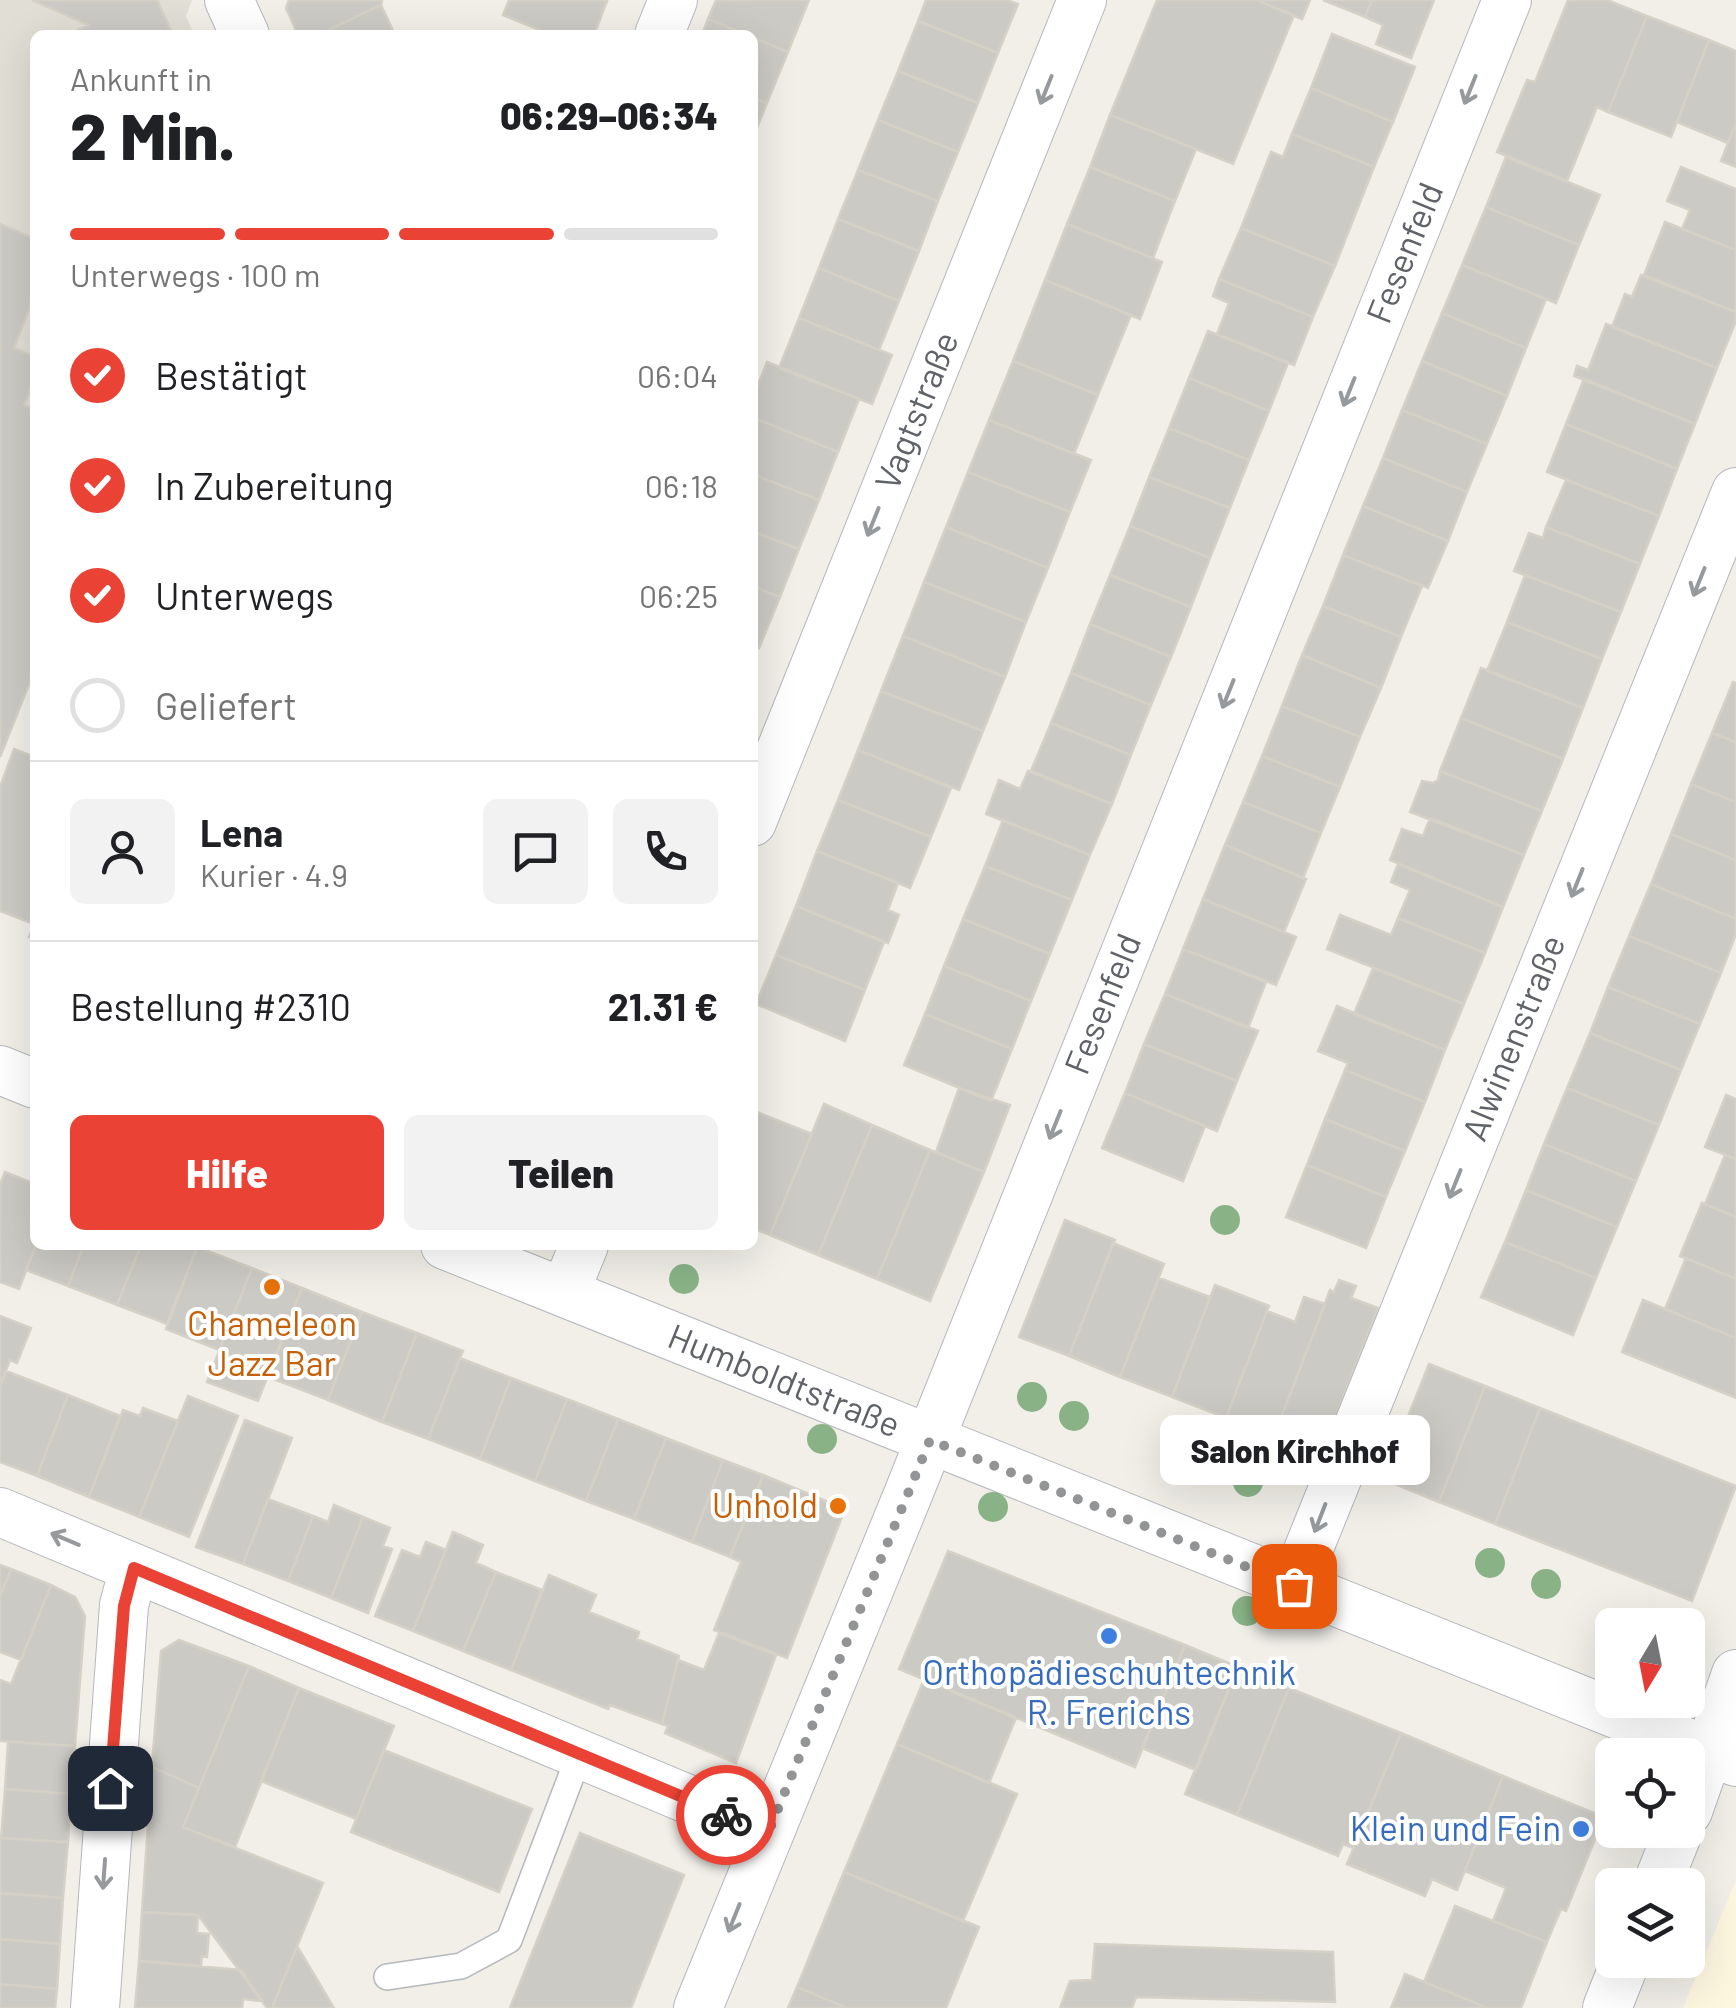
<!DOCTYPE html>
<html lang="de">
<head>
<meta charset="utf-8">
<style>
	:root { --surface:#fff; --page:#f2f2f2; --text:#202124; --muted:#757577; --line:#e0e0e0; --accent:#ea4335 }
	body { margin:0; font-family:Barlow,sans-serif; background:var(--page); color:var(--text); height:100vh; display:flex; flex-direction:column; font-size:38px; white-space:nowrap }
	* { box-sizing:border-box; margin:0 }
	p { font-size:32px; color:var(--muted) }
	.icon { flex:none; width:55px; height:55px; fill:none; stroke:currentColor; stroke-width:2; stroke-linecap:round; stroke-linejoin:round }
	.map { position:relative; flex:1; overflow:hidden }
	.sheet { position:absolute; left:30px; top:30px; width:728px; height:1220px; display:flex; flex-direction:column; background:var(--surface); border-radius:15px; box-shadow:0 10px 40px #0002 }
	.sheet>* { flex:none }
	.needle { width:65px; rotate:190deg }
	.fabs { position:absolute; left:1595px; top:1608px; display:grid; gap:20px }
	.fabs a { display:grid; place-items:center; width:110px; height:110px; border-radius:15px; background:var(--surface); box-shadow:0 10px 40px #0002; font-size:50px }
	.pin { position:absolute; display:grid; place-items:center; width:85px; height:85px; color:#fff; margin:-42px; border-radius:20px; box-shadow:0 5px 15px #0006 }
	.courier { position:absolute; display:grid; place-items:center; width:100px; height:100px; margin:-50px; border:8px solid #ea4335; border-radius:50%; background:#fff; color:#222; box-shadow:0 2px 12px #0007 }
	.bubble { position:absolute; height:70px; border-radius:15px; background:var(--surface); box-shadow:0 10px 40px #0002; font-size:32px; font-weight:800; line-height:70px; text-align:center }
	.head em { font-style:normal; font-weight:800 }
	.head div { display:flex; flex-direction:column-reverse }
	.head { display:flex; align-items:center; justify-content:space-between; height:170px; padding:0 40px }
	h1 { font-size:65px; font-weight:800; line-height:75px }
	.bar { display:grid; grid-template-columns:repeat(4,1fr); gap:15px 10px; align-content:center; height:120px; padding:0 40px }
	.bar i { height:12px; border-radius:8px; background:var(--line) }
	.bar .active { background:var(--accent) }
	.bar p { grid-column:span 4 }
	.line { display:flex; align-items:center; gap:25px; padding:0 40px; border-top:2px solid var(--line) }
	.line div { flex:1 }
	.round { display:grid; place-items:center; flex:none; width:105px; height:105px; border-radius:15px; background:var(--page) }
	ol { padding:0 40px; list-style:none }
	li { display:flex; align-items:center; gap:30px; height:110px }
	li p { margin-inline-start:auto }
	li .icon { padding:10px; border-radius:50%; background:var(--accent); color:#fff; stroke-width:4 }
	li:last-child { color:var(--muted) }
	li i { width:55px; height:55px; border:5px solid var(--line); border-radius:50% }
	.action { display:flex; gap:20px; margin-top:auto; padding:20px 40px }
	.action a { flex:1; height:115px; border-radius:15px; background:var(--accent); color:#fff; font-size:40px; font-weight:800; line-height:115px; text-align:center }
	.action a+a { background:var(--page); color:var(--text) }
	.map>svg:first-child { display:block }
	.commercial { fill:#fef7e0 }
	.education { fill:#e1ded6 }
	.building { fill:#cccac5; stroke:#d6d1c6; stroke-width:2.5 }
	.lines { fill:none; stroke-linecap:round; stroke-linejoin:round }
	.lane-casing { stroke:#b5b8bc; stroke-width:28 }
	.street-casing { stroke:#b5b8bc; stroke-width:50 }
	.lane { stroke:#fff; stroke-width:25 }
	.street { stroke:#fff; stroke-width:48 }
	.tree { fill:#89b387 }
	.oneway { stroke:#979a9d }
	.done { stroke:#929495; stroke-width:10; stroke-dasharray:0 18 }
	.route { stroke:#ea4335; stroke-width:12 }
	.food-dot { fill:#e8710a; stroke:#fff; stroke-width:4 }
	.shop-dot { fill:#3f7fe0; stroke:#fff; stroke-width:4 }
	.labels { text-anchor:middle; stroke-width:8; stroke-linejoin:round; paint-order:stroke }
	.street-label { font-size:35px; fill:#5f6368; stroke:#fff }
	.food-label { font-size:35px; fill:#c56008; stroke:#fff }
	.shop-label { font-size:35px; fill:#366cbe; stroke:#fff }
</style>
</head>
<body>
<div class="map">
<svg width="1736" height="2008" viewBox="0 0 1736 2008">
	<rect width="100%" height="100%" fill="#f1efe8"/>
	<path class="commercial" d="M1736,1880V2008H1683Z"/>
	<path class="education" d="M0,0H192L186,16L194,35H35V123L32,125L35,131V669L0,757Z"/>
	<path class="building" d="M32,0H157L173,35H67L89,25Z
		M289,0H382L381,5L318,35H298L286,8Z
		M509,0H604L607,1L594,35H552L503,15Z
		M716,0H809L788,52L708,19Z
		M926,0H1007L1018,4L998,53L918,21Z
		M1157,0H1256L1294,15L1233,164L1110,115Z
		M1256,0H1310L1302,19Z
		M1323,0H1372L1365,17Z
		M1372,0H1434L1411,58L1376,44L1383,25L1365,17Z
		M1568,0H1607L1647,16L1608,112L1597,107L1567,181L1497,152L1527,80L1535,82Z
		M381,5L395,35H318Z
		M1647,16L1709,40L1671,137L1608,112Z
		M708,19L747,35H702Z
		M918,21L998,53L978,103L898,71Z
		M1332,34L1415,67L1393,122L1311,88Z
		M752,37L788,52L767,103L752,97Z
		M1709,40L1736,51V123L1728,143L1677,122Z
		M898,71L978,103L958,152L878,120Z
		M1311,88L1393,122L1374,167L1292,134Z
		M752,97L767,103L752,140Z
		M1110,115L1196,149L1175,201L1090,167Z
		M878,120L958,152L938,201L858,170Z
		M1736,123V167L1721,161Z
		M1292,134L1374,167L1335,266L1241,228L1271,152L1283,157Z
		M1506,157L1600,195L1579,245L1486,207Z
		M1090,167L1175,201L1153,258L1067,224Z
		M1681,167L1736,189V250L1682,229L1690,210L1667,201Z
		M858,170L938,201L919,251L838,219Z
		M1486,207L1579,245L1556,303L1462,265Z
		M838,219L919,251L899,301L819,268Z
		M1665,222L1736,250V312L1644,275Z
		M0,224L35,239V293L14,348L35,357V378L24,405L35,410V669L0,757Z
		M1067,224L1162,262L1140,319L1045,280Z
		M1241,228L1335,266L1313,317L1219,279Z
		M1462,265L1546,299L1526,348L1442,313Z
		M819,268L899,301L879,350L799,318Z
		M1641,275L1736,312V321L1717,368L1612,327L1625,294L1632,297Z
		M1219,279L1313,317L1294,365L1217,334L1229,303L1213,296Z
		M1045,280L1131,315L1098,395L1013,361Z
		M1442,313L1526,348L1507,396L1422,361Z
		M799,318L892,355L872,404L779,368Z
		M1606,324L1717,368L1695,424L1574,376L1577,366L1588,370Z
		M1208,331L1288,363L1269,411L1189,378Z
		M1013,361L1098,395L1074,454L989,420Z
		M1422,361L1507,396L1487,444L1402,410Z
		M767,362L859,399L838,452L752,417V400Z
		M1189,378L1269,411L1249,460L1169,428Z
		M1584,379L1695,424L1677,469L1566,424Z
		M1402,410L1487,444L1467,492L1383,458Z
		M752,417L838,452L819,500L752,474Z
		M989,420L1091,460L1070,512L968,472Z
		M1566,424L1677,469L1659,516L1547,472Z
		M1169,428L1249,460L1230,508L1149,477Z
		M1383,458L1467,492L1448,541L1363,506Z
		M968,472L1070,512L1048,568L946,527Z
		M752,474L819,500L799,549L752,531Z
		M1149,477L1230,508L1210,558L1130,526Z
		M1566,480L1659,516L1640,564L1546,527Z
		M1363,506L1448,541L1428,588L1343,555Z
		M1130,526L1210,558L1191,607L1110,575Z
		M946,527L1048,568L1026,622L924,582Z
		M1546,527L1640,564L1621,612L1514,571L1529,533L1543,538Z
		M752,531L799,549L780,597L752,586Z
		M1343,555L1422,586L1401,637L1323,606Z
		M1110,575L1191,607L1171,657L1090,624Z
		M1525,575L1621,612L1602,659L1507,622Z
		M924,582L1026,622L1005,677L903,636Z
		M752,586L780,597L759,648L752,645Z
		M1323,606L1401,637L1381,688L1302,655Z
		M1507,622L1602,659L1583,708L1487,671Z
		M1090,624L1171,657L1151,705L1071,673Z
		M903,636L1005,677L983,731L881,691Z
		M1302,655L1381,688L1360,737L1282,706Z
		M1481,668L1583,708L1563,759L1461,718Z
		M1071,673L1151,705L1131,755L1051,723Z
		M1733,682L1736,683V742L1712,733Z
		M881,691L983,731L959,790L858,750Z
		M1282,706L1360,737L1340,787L1262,756Z
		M1461,718L1563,759L1542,811L1440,771Z
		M1051,723L1131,755L1112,804L1031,771Z
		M1712,733L1736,742V802L1691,784Z
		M14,749L35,757V939L29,937L34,924L0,911V787Z
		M858,750L951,788L931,837L838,800Z
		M1262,756L1340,787L1321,833L1243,802Z
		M1028,771L1112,804L1090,855L986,814L999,780L1020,789Z
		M1440,771L1542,811L1524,855L1410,812L1422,781L1433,783L1438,780Z
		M1691,784L1736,802V860L1671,834Z
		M838,800L931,837L910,888L817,851Z
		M1243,802L1321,833L1303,878L1225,845Z
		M1430,818L1524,855L1503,907L1390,860L1402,829L1423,836Z
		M1003,820L1090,855L1072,900L985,866Z
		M1671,834L1736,860V919L1651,884Z
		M1225,845L1306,879L1284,932L1203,899Z
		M817,851L898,883L888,910L899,915L888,943L796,906Z
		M1398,864L1503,907L1485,953L1398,918L1410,890L1391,882Z
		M985,866L1072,900L1050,954L963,919Z
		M1651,884L1736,919V934L1721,973L1629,936Z
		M1203,899L1296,937L1276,985L1183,949Z
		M796,906L884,942L865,990L776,955Z
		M1340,915L1391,935L1398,918L1485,953L1464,1004L1327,949Z
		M963,919L1050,954L1031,1001L944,966Z
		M1629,936L1721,973L1700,1024L1608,987Z
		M1183,949L1266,982L1248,1028L1165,994Z
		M776,955L865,990L845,1041L756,1004Z
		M944,966L1031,1001L1012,1049L925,1014Z
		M1373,968L1464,1004L1445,1050L1354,1014Z
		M1608,987L1700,1024L1681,1070L1590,1033Z
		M1165,994L1258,1031L1237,1081L1144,1044Z
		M1337,1006L1445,1050L1425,1102L1345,1070L1348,1063L1318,1051Z
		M925,1014L1012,1049L991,1101L904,1065Z
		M1590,1033L1681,1070L1659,1125L1567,1088Z
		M1144,1044L1237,1081L1217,1131L1125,1093Z
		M1345,1070L1425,1102L1405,1151L1325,1119Z
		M959,1088L1010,1105L984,1172L936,1152Z
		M1567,1088L1659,1125L1636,1181L1544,1144Z
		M1125,1093L1205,1126L1183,1181L1102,1148Z
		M1726,1095L1736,1099V1159L1705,1147Z
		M824,1104L872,1125L818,1255L770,1235Z
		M752,1110L812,1134L770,1235L752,1228Z
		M1325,1119L1405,1151L1386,1197L1307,1165Z
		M872,1125L930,1150L877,1279L818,1255Z
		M1544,1144L1636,1181L1617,1227L1526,1190Z
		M930,1150L984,1172L930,1301L877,1279Z
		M1725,1155L1736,1159V1217L1705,1204Z
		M1307,1165L1386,1197L1366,1248L1286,1217Z
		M5,1172L35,1184L36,1245L19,1289L0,1282V1185Z
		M1526,1190L1617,1227L1596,1278L1505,1242Z
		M1702,1203L1736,1217V1279L1680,1256Z
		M1065,1220L1115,1240L1069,1356L1019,1337Z
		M1505,1242L1596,1278L1573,1335L1481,1297Z
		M1113,1243L1164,1264L1120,1377L1069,1356Z
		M36,1245H84L68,1286L26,1270Z
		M84,1245H141L117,1305L68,1286Z
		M141,1245L197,1247L167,1324L117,1305Z
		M197,1247L252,1268L219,1350L166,1329Z
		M1686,1258L1736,1279V1338L1665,1309Z
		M252,1268L302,1288L258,1401L207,1382Z
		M1159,1278L1210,1297L1172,1397L1120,1377Z
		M1339,1280L1356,1286L1351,1298L1378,1308L1321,1454L1274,1436L1330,1290L1334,1292Z
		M1215,1285L1269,1306L1226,1418L1172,1397Z
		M302,1288L362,1312L328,1400L268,1377Z
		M1304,1297L1325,1304L1274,1436L1226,1418L1267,1311L1295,1322Z
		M1643,1300L1736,1338V1398L1622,1352Z
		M362,1312L417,1333L382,1422L328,1400Z
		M0,1316L31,1328L17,1363L10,1360L0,1386Z
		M417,1333L463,1351L428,1439L382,1422Z
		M460,1358L511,1378L480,1459L428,1439Z
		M1429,1364L1485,1386L1439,1502L1383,1479Z
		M6,1371L68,1395L37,1476L0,1462V1386Z
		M511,1378L567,1399L535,1481L480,1459Z
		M1485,1386L1540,1408L1495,1524L1439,1502Z
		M68,1395L120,1416L89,1497L37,1476Z
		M188,1396L238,1416L189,1537L139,1517Z
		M567,1399L618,1419L586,1501L535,1481Z
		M143,1408L178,1421L139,1517L89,1497L123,1410L140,1416Z
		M1540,1408L1736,1486L1692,1601L1495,1524Z
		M618,1419L666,1438L634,1519L586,1501Z
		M245,1420L292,1438L243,1564L196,1547Z
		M666,1438L723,1460L692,1542L634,1519Z
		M723,1460L763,1475L730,1557L692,1542Z
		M763,1475L845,1509L787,1658L714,1630L741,1562L730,1557Z
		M268,1499L313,1516L288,1581L243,1564Z
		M334,1505L363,1517L331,1598L288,1581L313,1516L328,1522Z
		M363,1517L390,1528L383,1546L392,1549L368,1613L331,1598Z
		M453,1532L483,1545L476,1563L496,1572L463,1651L413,1631Z
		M426,1542L446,1550L413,1631L375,1616L402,1550L420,1557Z
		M948,1551L1185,1645L1135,1767L899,1669Z
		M0,1565L11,1569L0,1596Z
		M11,1569L51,1585L21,1660L0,1652V1596Z
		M496,1572L542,1590L511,1670L463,1651Z
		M549,1575L596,1595L589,1612L639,1632L637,1639L679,1656L662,1724L610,1705L608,1709L511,1670Z
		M51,1585L75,1597L85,1616L75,1746L0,1741V1680L11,1684Z
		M719,1633L776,1655L736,1763L665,1733L668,1726L662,1724L678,1660L704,1670Z
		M179,1640L249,1666L199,1788L152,1767L161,1651Z
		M1185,1645L1238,1667L1196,1770L1142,1748Z
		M249,1666L299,1688L235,1847L183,1827Z
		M1238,1667L1289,1688L1237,1815L1185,1794Z
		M924,1680L1016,1718L989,1783L897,1744Z
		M299,1688L394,1726L356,1819L261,1781Z
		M1289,1688L1401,1733L1353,1848L1343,1844L1338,1856L1237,1815Z
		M1401,1733L1503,1776L1457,1890L1432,1879L1425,1896L1347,1864Z
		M8,1742L75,1746L71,1794L5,1789Z
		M897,1744L1017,1794L963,1921L844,1872Z
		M384,1750L532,1809L499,1892L351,1832Z
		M152,1767L199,1788L183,1827L323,1883L272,2008H267L198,1915L142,1912Z
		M1503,1776L1604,1817L1566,1911L1561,1909L1547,1942L1493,1921L1506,1888L1465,1871Z
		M5,1789L71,1794L68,1842L1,1838Z
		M580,1833L684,1875L631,2008H510Z
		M0,1838L68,1842L63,1898L0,1893Z
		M844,1872L979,1927L946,2008H847L797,1987Z
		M0,1893L63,1898L60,1944L0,1939Z
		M1455,1906L1547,1942L1521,2008H1488L1424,1982Z
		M142,1912L198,1915L197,1933L209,1934L207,1957L202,1956L201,1966L139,1961Z
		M0,1939L60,1944L57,1989L0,1984Z
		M1095,1944L1333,1952L1335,2002L1136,1997L1132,2008H1060L1070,1981L1092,1980Z
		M297,1946L334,2008H272Z
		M139,1961L241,1970L262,2001L243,1999L242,2008H135Z
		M1405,1974L1424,1982L1488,2008H1391Z
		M0,1984L57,1989L55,2008H0Z
		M797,1987L847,2008H788Z"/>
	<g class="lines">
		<g class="lane-casing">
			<path id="lane" d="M387,1977L461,1966L509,1940L580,1753"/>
		</g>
		<g class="street-casing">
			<path id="street" d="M229,0L245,35
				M659,35L673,0
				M752,822L1082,0
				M0,1070L35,1084
				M445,1245L1736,1762
				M565,1292L584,1245
				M0,1512L769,1833
				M1294,1585L1736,492
				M1688,1811L1736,1674
				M1657,1885L1679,1830
				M95,2008L124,1605L134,1568
				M698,2008L909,1492L1507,0
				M1607,2008L1626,1960"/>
		</g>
		<use href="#lane" class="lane"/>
		<use href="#street" class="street"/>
	</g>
	<g class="tree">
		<circle cx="1225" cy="1220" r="15"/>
		<circle cx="684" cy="1279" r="15"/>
		<circle cx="1032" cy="1397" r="15"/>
		<circle cx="1074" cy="1416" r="15"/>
		<circle cx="822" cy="1439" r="15"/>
		<circle cx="1248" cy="1482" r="15"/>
		<circle cx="993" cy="1507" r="15"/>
		<circle cx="1490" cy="1563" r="15"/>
		<circle cx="1546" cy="1584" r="15"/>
		<circle cx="1247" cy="1611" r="15"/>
	</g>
	<defs><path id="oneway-shaft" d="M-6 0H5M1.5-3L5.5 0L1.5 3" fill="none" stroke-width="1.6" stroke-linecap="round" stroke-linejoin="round" transform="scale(2.5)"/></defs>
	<g class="oneway">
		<use href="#oneway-shaft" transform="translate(1046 90) rotate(112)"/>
		<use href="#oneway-shaft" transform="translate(1470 90) rotate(112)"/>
		<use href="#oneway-shaft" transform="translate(1349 392) rotate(112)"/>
		<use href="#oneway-shaft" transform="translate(873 522) rotate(112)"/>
		<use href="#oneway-shaft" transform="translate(1699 582) rotate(112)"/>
		<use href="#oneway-shaft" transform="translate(1228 694) rotate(112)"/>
		<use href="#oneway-shaft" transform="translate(1577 883) rotate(112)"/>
		<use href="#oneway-shaft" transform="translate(1055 1125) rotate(112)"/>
		<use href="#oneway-shaft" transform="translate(1455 1184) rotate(112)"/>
		<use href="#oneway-shaft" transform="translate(1320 1518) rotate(111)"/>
		<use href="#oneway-shaft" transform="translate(65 1539) rotate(-157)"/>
		<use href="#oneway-shaft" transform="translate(104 1874) rotate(94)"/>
		<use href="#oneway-shaft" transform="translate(734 1918) rotate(112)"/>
	</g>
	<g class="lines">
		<path class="done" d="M726,1815L768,1833L930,1440L1294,1586"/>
		<path class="route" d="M110,1788L124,1606L134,1568L726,1815"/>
	</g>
	<g class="food-dot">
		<circle cx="272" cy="1287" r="10"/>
		<circle cx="838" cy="1506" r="10"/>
	</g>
	<g class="shop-dot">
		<circle cx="1109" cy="1636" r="10"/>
		<circle cx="1581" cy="1829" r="10"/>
	</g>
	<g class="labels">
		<g class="street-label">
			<text transform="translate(1405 253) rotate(-68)" y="12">Fesenfeld</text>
			<text transform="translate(917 411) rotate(-68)" y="12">Vagtstraße</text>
			<text transform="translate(1103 1004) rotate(-68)" y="12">Fesenfeld</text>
			<text transform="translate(1514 1038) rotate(-68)" y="12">Alwinenstraße</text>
			<text transform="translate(784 1381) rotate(22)" y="12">Humboldtstraße</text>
		</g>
		<g class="food-label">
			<text x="272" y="1336">Chameleon<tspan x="272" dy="40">Jazz Bar</tspan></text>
			<text x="818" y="1518" text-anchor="end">Unhold</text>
		</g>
		<g class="shop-label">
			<text x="1109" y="1685">Orthopädieschuhtechnik<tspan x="1109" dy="40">R. Frerichs</tspan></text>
			<text x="1561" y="1841" text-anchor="end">Klein und Fein</text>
		</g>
	</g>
</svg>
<div class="fabs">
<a><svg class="needle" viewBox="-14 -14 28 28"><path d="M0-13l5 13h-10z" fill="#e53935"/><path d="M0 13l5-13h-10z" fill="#757577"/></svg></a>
<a><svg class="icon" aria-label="locate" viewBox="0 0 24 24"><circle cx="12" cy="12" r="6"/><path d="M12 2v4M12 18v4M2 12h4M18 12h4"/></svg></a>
<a><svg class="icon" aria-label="layers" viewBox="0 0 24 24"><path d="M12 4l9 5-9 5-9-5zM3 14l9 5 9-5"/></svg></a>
</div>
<div class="pin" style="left:1294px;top:1586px;background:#ea580c"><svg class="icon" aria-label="bag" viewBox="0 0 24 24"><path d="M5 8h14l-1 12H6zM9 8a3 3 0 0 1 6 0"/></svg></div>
<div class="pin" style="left:110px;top:1788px;background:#1f2937"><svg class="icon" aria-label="home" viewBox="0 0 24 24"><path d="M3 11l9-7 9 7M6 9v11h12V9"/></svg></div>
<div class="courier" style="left:726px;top:1815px"><svg class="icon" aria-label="bike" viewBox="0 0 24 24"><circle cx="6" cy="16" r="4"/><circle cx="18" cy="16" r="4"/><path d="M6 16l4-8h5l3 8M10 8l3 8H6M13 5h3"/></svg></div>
<div class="bubble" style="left:1160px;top:1415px;width:270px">Salon Kirchhof</div>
<section class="sheet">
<div class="head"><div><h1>2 Min.</h1><p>Ankunft in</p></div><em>06:29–06:34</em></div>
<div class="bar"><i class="active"></i><i class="active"></i><i class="active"></i><i></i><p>Unterwegs · 100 m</p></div>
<ol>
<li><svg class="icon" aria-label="check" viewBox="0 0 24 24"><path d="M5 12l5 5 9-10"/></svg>Bestätigt<p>06:04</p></li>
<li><svg class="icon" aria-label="check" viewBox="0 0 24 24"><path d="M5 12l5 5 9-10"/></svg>In Zubereitung<p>06:18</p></li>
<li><svg class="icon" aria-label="check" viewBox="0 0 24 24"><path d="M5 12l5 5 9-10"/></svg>Unterwegs<p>06:25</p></li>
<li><i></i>Geliefert</li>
</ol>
<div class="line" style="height:180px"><a class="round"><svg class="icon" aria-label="person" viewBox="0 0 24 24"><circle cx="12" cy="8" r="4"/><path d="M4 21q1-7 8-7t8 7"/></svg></a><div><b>Lena</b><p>Kurier · 4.9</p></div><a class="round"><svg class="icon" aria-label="chat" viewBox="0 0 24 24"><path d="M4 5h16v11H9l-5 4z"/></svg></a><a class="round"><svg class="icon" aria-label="phone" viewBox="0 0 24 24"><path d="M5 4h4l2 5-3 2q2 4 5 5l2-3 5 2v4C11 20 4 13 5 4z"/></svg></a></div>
<div class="line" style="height:130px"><div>Bestellung #2310</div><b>21.31 €</b></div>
<div class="action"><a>Hilfe</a><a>Teilen</a></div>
</section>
</div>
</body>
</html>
